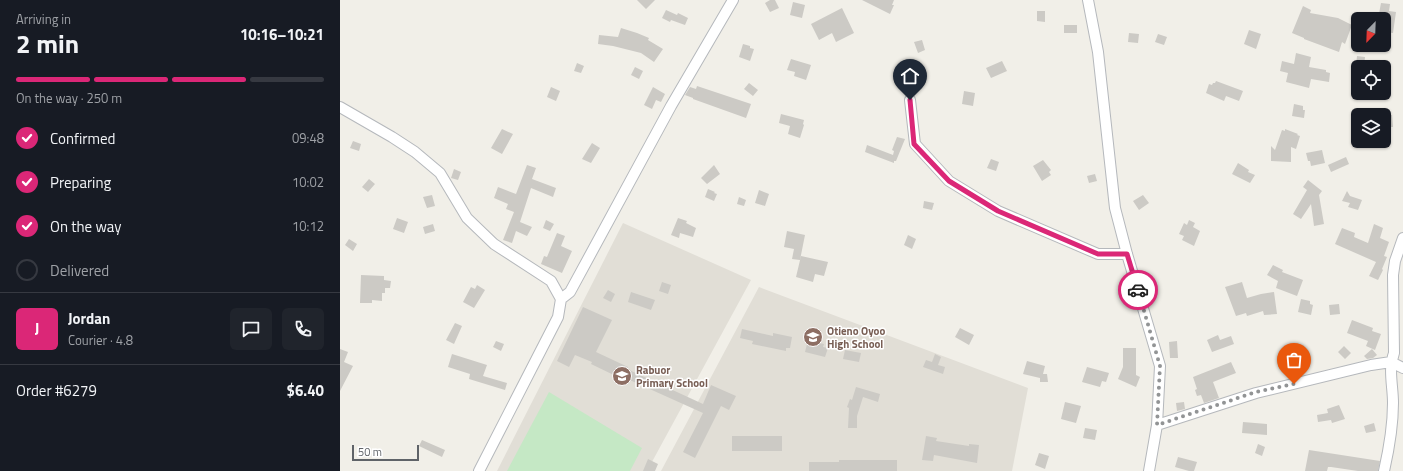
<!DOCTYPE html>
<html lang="en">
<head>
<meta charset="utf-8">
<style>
	:root { --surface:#171b24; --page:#20242c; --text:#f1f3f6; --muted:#9ea1a6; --line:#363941; --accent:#db2777 }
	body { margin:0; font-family:"Titillium Web",sans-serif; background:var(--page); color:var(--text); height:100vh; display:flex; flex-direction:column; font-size:15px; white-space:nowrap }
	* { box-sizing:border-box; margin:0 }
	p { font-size:13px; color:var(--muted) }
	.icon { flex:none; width:22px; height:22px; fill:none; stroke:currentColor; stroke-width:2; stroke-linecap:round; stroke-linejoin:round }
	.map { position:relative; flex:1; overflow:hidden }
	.side { display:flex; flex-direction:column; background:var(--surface); width:340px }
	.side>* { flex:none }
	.needle { width:26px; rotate:203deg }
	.tools { position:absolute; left:1011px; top:12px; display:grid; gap:8px }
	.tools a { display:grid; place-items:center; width:40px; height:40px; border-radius:6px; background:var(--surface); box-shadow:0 1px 3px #0004; font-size:20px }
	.scale { position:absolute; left:12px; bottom:10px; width:67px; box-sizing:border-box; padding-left:4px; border:2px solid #5f6368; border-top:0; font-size:11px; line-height:14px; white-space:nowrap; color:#5f6368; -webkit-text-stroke:3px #fff; paint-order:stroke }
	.pin { position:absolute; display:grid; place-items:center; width:34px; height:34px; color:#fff; margin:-41px -17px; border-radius:50% 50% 50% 0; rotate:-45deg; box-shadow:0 0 4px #0007 }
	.pin .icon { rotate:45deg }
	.courier { position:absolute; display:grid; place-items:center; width:40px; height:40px; margin:-20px; border:3px solid #db2777; border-radius:50%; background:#fff; color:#222; box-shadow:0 1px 5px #0007 }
	.head em { font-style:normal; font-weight:700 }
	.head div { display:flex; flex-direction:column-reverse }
	.head { display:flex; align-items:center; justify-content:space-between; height:68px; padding:0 16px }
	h1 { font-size:26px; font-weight:700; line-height:30px }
	.bar { display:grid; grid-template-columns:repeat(4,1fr); gap:6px 4px; align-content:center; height:48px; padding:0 16px }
	.bar i { height:5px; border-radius:3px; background:var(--line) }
	.bar .on { background:var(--accent) }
	.bar p { grid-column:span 4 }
	.line { display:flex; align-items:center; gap:10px; padding:0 16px; border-top:1px solid var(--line) }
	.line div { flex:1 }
	.round { display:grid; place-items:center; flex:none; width:42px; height:42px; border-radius:6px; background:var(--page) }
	ol { padding:0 16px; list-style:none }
	li { display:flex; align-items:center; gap:12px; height:44px }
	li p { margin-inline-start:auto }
	li .icon { padding:4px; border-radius:50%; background:var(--accent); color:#fff; stroke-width:4 }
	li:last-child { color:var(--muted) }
	li i { width:22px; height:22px; border:2px solid var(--line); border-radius:50% }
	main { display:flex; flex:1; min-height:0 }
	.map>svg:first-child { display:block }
	.education { fill:#e1ded6 }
	.green { fill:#c5e8c5 }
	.building { fill:#cccac5 }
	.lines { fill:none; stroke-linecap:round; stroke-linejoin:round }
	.minor-casing { stroke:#b5b8bc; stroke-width:12 }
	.minor { stroke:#fff; stroke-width:10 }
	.done { stroke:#929495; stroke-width:4; stroke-dasharray:0 7.2 }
	.route { stroke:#db2777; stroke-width:5 }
	.labels { text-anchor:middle; stroke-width:3; stroke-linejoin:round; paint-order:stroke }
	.education-label { font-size:11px; font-weight:bold; fill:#785e54; stroke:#fff; text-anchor:start }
</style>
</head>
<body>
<main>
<section class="side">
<div class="head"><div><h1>2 min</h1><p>Arriving in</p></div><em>10:16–10:21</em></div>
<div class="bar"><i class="on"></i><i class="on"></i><i class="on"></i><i></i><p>On the way · 250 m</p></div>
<ol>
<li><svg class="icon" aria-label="check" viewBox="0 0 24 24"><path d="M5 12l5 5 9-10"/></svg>Confirmed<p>09:48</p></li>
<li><svg class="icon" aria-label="check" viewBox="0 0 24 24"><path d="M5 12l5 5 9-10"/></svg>Preparing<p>10:02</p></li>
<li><svg class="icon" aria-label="check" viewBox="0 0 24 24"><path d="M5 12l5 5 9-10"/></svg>On the way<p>10:12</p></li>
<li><i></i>Delivered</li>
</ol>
<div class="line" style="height:72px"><b class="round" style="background:var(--accent);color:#fff">J</b><div><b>Jordan</b><p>Courier · 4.8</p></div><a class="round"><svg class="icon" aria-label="chat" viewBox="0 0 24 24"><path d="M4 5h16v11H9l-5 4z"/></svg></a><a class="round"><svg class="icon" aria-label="phone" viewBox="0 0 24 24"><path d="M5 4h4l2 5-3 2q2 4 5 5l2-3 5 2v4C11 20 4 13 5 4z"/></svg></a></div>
<div class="line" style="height:52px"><div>Order #6279</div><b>$6.40</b></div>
</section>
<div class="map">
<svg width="1063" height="471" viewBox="0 0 1063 471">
	<rect width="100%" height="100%" fill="#f1efe8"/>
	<path class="education" d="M283,223L411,280L307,471H157Z
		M419,287L688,388L672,471H321Z"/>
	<path class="green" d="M209,392L302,448L290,471H167Z"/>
	<path class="building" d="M297,0H315L306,9Z
		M430,0H435L439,8L430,12L425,3Z
		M522,0H554L552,5H554L550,14Z
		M453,2L465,5L462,18L450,15Z
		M1041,3L1050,4L1049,11L1056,12L1053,33L1044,32V19H1038Z
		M963,6L971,10L970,13L998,18L1012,25L1005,44L1002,42L999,52L964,39V38L952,33Z
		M502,8L514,33L496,42L492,33L479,40L471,24Z
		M326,10L337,15L338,13L348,18L345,25L331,20L330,22L322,18Z
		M697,11H705V22L697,21Z
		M724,25H737V33H724Z
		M281,28L297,33L309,38L308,40L323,49L314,62L301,53L273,46L258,44L259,35L278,37Z
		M909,30L921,34L916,49L904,44Z
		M789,33L799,34L798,43L788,42Z
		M818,34L827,37L824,45L815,42Z
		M582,40L585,50L578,53L574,42Z
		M403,44L410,46V48L414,49L410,61L399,57Z
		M956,53L971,57L969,67L986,70V72L990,73L989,82L971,79L969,88L946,82L948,73L940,71L942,61L954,64Z
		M1017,56L1025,57L1024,67L1016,66Z
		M451,59L471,65L466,80L454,76L455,72L447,70Z
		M662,61L667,71L651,78L646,68Z
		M237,63L244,66L241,73L234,71Z
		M295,67L303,71L299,79L291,75Z
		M876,81L903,91L899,101L886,96L884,101L866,93L869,84L872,85L873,83H875Z
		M409,83L418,90L413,96L404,89Z
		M357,86L411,104L406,118L353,99V98L345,95L350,87L356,89Z
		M211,87L220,91L216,101L207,97Z
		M313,87L325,94L321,102L316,100L312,109L304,105Z
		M624,91L635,93L633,106L622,104Z
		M954,104L963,106V110H965L964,118L952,116Z
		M441,114L464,120L463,124L464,125L460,138L448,134L450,126L439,123Z
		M1052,115L1053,127H1044V116Z
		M162,129L173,134L162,154L151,148Z
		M945,129L958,134L957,135L960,136L956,149L951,147V162L931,161V146L935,150L942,130L945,131Z
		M557,137L565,139L556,161H554V163L525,152L527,145L553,155L554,151L552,150Z
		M13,141L21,144L19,151L10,148Z
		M252,143L260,148L251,163L242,159Z
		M982,150L985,163L971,166L970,161H968L966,153Z
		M1006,157L1009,164L991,172L988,165Z
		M651,159L659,162L656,171L647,168Z
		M703,160L711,170L709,172L711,175L702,181L693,166Z
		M898,163L909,170L908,172L915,175L910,183L892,174Z
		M187,165L196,168L192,179L216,188L213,197L191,188L180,222L192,227L187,236L176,231L172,243L163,240L174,212L166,209L168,204L154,198L158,187L176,194Z
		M374,165L380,174L367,184L361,178Z
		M114,169L121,172L118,180L111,178Z
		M755,174L757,181L749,183L747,176Z
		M29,179L35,184L28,192L22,187Z
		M968,180L982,191L979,195L984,224L974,226L971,204L961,219L953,214L967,190L963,187Z
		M368,189L375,192L374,193L377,194L374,201L365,197Z
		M419,190L429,194L425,206L415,203Z
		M1007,191L1010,196L1022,200L1018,210L1008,207L1010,203L1002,201Z
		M92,195L95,206L87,208L83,197Z
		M803,195L809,203L799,210L793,201Z
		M399,197L406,200L404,206L397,204Z
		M584,201L594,203L592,210L583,208Z
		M57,218L68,222L64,233L53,229Z
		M338,218L347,221L346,223L356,228L353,237L340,233L339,238L331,235Z
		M206,220L214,224L210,231L203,228Z
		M849,220L855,223L853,227L860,231L854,246L842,240L844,236L839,234L844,223L847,225Z
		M93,224L95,231L85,234L83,227Z
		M1034,224L1043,228L1040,238L1049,242L1044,256L1047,257L1042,269L1043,270L1038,280L1029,276L1036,262L995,244L1002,228L1015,233L1014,237L1028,243Z
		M447,231L465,235L460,260L452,259L454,249L444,247Z
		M217,233L225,236L221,246L232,251L222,273L201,264L204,256L207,257Z
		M568,235L576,239L572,249L564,245Z
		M9,239L17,244L13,251L5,245Z
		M461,256L488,262L484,276L475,274L473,282L456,277Z
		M933,265L943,270L942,272L963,280L957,296L936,288L938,281L927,275Z
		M21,275L44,276V280L51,281L50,288H45V293H42V301L32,300V303H20Z
		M322,282L331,285L328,294L319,291Z
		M902,282L907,298L921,294L934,292L937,314L924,315L923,311L907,316L906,313L896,316L885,287Z
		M137,285L145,290L134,308L123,302L131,287L135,289Z
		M268,290L275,294L271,302L263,298Z
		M291,292L315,300L311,310L288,302Z
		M961,299L970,301V304L973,305L971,315L958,312Z
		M999,304L1000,314L990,315L989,305Z
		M243,307L272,320L256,352L288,367L287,369L363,404L371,385L396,396L389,410L381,406L355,458L343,452L363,413L283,377L282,379L251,364L252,362L235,355L229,367L217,361Z
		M1012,320L1033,328L1032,331L1041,334L1035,350L1026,346L1028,341L1007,333Z
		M115,323L122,326L114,344L106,340Z
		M620,328L634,335L629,345L615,337Z
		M402,329L433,336V333L452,337L450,348H446V351L412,344L413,341L400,338Z
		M878,335L880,340L891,336L894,344L872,352L867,340Z
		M156,341L164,344L161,351L153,347Z
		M837,341L838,358H830L829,342Z
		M475,342L484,344L483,347L488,348L485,357L465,352L467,344L475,346Z
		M1004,346L1011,353L1005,359L998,352Z
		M783,348H796V375L800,377L796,387L778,379L783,367Z
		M0,349L8,352L4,362L13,366L0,391Z
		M1032,349L1037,355L1033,358L1027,359L1024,356Z
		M505,350L521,353L519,362L503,359Z
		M112,354L147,365L143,376L167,383L165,390L129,379L130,374L108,367Z
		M595,354L601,357L598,365L605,367L603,374L583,367L586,360L592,362Z
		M687,361L705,366L703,374H707L708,382H700V378L683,374Z
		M891,362L896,373L873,382L879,398L864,403L861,395L857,396L855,390L857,389L853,377Z
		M747,367L769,373L766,382L762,381L760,387L742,382Z
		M516,387L540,394L538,402L523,397L517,416V428H508L509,408L507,407L510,399L512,400Z
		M725,402L741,406L736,423L721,419Z
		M844,402L845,409L837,411L836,403Z
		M999,405L1005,419L992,423L991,420L978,422L977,415L988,413L987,409Z
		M903,422L927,424V435L902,433Z
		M1034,423L1036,431L1026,433L1024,426Z
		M745,428L757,430L755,440L743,438Z
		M392,436H442V451H392Z
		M586,436L597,438L596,441L629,446V444L639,445L637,463L594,455L593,461L582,460Z
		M82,440L105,450L102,457L79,446Z
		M918,444L925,447L922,456L915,453Z
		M969,450L1040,461L1038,471H1018L991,467H988L987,471H965Z
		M699,453L709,456L705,469L695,465Z
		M838,457L857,462L854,471H849L835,467Z
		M308,459L318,464L315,471H303Z
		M499,460H557V471H469V462H499Z"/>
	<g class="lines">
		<g class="minor-casing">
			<path id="minor" d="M748,0L758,52L775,208L787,254L820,366L817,425L809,471
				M570,100L575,144L609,181L658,211L758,254H787
				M0,107L52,137L75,152L100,173L127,218L154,244L211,281L221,299L218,317L139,471
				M221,299L230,292L331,106L393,0
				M817,425L916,393L1031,365L1051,362L1063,368
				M1044,471C1049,449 1053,426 1053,403C1053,386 1048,369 1054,353L1053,275L1055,261L1063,238"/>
		</g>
		<use href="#minor" class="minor"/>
	</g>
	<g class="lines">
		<path class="done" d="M798,290L820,366L817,425L916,392L954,384"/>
		<path class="route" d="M570,100L574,144L609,181L658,211L758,254H787L798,290"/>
	</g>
	<defs>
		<g id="school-disc" transform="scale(1)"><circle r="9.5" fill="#8d6e63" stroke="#fff"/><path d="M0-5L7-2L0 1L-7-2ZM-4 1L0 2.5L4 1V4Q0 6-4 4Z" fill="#fff"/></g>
	</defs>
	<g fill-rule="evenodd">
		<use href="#school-disc" x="473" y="337"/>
		<use href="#school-disc" x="282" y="376"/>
	</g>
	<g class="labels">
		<g class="education-label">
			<text x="487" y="335">Otieno Oyoo<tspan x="487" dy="13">High School</tspan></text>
			<text x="296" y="374">Rabuor<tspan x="296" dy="13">Primary School</tspan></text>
		</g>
	</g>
</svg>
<div class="tools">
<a><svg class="needle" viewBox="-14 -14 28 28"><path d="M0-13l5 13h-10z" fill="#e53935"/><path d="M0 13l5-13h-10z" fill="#9ea1a6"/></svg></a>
<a><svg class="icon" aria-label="locate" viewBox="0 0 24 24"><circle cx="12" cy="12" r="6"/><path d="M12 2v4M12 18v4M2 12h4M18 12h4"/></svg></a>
<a><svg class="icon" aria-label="layers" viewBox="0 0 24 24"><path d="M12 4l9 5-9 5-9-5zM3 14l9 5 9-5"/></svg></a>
</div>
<div class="scale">50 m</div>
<div class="pin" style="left:954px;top:384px;background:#ea580c"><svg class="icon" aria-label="bag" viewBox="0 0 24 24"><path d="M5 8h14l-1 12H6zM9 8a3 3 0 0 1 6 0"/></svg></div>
<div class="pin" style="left:570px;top:100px;background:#1f2937"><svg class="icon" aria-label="home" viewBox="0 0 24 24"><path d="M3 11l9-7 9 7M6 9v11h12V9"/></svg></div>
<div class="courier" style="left:798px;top:290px"><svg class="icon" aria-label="car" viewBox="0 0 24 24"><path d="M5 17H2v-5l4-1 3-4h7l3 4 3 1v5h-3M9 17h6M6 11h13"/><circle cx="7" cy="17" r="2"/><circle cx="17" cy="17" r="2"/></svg></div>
</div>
</main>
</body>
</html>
